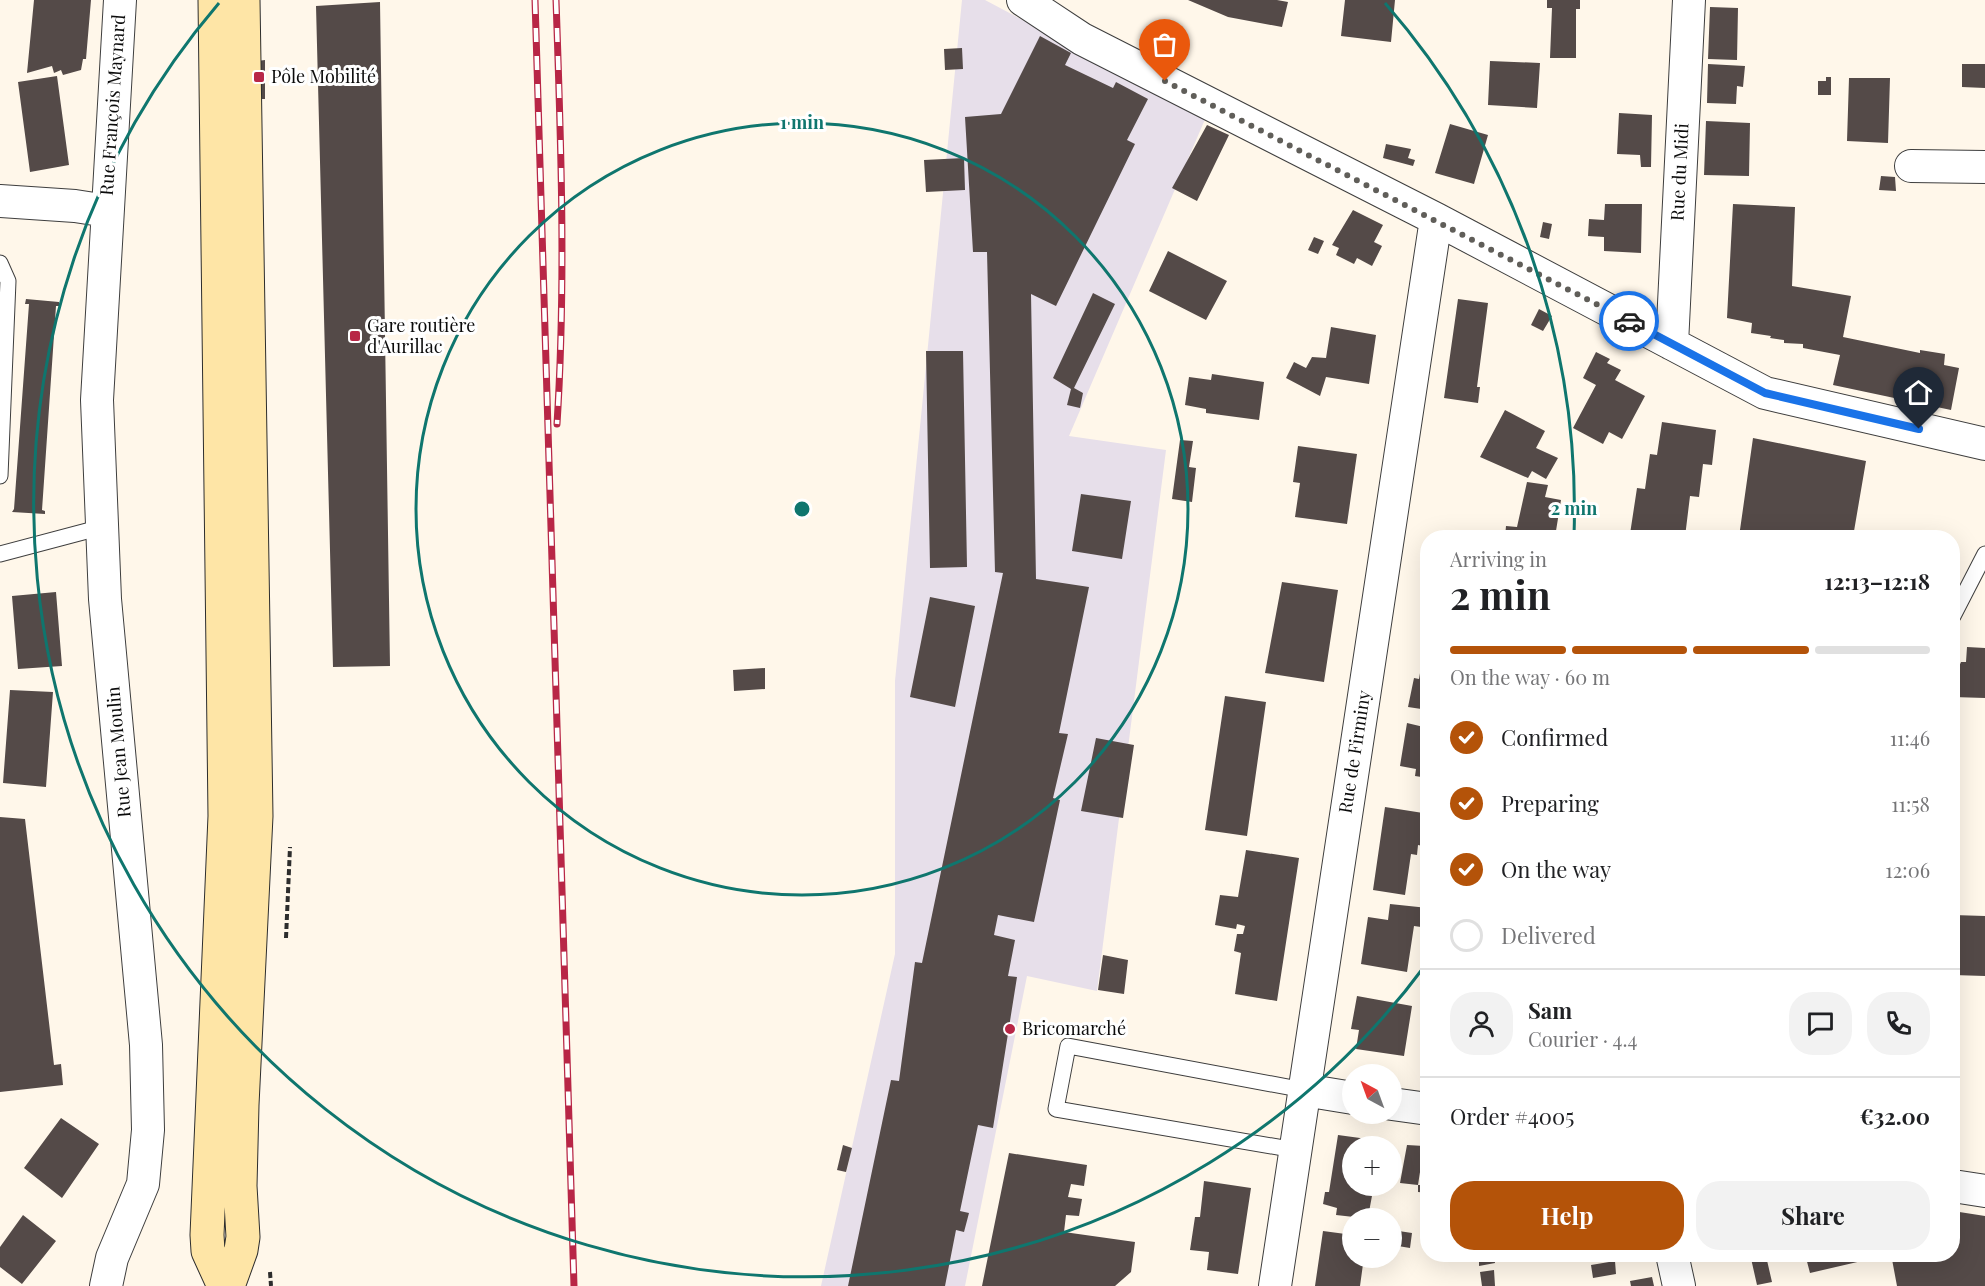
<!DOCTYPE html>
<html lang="en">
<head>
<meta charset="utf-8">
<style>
	:root { --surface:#fff; --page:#f2f2f2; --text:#202124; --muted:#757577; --line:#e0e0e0; --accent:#b45309 }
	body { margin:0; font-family:"Playfair Display",serif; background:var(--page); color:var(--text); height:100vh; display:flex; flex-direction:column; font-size:22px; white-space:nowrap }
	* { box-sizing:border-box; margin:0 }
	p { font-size:20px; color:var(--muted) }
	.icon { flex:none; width:33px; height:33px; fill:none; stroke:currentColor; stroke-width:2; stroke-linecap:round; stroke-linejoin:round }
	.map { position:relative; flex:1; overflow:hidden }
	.sheet { position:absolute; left:1420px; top:530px; width:540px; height:732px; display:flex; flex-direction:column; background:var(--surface); border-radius:24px; box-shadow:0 6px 24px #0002 }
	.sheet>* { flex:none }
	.needle { width:39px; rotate:319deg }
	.controls { position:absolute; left:1342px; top:1064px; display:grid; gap:12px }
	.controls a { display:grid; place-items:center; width:60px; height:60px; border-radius:50%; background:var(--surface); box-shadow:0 6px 24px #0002; font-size:30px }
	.pin { position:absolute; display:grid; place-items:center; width:51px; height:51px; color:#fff; margin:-62px -26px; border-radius:50% 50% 50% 0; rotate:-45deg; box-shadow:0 0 6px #0007 }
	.pin .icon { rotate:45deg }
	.courier { position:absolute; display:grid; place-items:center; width:60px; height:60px; margin:-30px; border:4px solid #1a73e8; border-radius:50%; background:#fff; color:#222; box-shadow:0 2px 8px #0007 }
	.overview em { font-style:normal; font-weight:700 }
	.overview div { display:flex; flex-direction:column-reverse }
	.overview { display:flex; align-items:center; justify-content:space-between; height:102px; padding:0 30px }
	h1 { font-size:39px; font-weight:700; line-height:45px }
	.bar { display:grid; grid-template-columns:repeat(4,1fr); gap:9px 6px; align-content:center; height:72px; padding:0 30px }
	.bar i { height:8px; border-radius:4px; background:var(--line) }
	.bar .current { background:var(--accent) }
	.bar p { grid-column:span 4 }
	.line { display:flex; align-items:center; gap:15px; padding:0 30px; border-top:2px solid var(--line) }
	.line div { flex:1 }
	.round { display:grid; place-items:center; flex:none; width:63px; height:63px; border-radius:24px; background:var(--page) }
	ol { padding:0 30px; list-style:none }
	li { display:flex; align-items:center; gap:18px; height:66px }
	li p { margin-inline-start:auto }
	li .icon { padding:6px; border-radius:50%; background:var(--accent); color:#fff; stroke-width:4 }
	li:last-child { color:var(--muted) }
	li i { width:33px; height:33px; border:3px solid var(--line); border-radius:50% }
	.action { display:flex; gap:12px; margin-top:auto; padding:12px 30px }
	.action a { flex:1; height:69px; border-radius:24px; background:var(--accent); color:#fff; font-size:24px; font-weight:700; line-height:69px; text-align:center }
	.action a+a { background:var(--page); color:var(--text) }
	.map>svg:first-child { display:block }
	.industrial { fill:#e7dfea }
	.building { fill:#544a48 }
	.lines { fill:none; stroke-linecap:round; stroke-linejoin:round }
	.lane-casing { stroke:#3e3e3e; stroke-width:17 }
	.street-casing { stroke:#3e3e3e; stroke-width:34 }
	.secondary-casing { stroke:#2d2d2d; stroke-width:35 }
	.path { stroke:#2d2d2d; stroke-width:4; stroke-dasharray:6 3; stroke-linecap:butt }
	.lane { stroke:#fff; stroke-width:15 }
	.street { stroke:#fff; stroke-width:32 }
	.secondary { stroke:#fee5a6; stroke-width:33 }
	.rail-casing { stroke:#b82646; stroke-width:7 }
	.rail { stroke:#fff; stroke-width:4.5; stroke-dasharray:14; stroke-linecap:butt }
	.done { stroke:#605e59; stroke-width:6; stroke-dasharray:0 10.8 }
	.route { stroke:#1a73e8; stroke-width:8 }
	.ring { fill:none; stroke:#0f766e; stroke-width:3 }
	.poi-dot { fill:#b82646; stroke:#fff; stroke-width:2 }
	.labels { text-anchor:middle; stroke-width:6; stroke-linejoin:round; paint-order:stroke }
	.poi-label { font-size:18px; fill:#0b0b0b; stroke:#fff; text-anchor:start }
	.street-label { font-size:18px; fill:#0b0b0b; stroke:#fff }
	.centre { fill:#0f766e; stroke:#fff; stroke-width:3 }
	.ring-label { font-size:18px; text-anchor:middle; font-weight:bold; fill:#0f766e; stroke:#fff; stroke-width:6; stroke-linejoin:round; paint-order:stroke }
</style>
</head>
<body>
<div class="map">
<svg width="1985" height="1286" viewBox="0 0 1985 1286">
	<rect width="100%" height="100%" fill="#fff7ea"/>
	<path class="industrial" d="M962,0H985L1206,117L1069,436L1166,450L1097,991L1027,976L965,1286H821L895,954V681Z"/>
	<path class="building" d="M34,0H91L86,59H83L81,70L63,75L61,70L54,73L52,66L27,73Z
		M1188,0H1277L1288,2L1282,27L1228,17Z
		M1345,0H1395L1391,42L1341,36Z
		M1547,0H1580V9H1576V58H1550L1552,8H1547Z
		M380,2L390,666L333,667L316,6Z
		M1710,7L1738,8L1737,60L1708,59Z
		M1040,36L1071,53L1065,65L1113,88L1116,82L1148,99L1127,140L1135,144L1056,306L1031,294L1036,579L1089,587L1059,733L1068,734L1053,798L1060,800L1034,922L998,915L994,935L1015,940L1008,976L1017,977L993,1128L978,1125L960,1211L969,1213L964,1232L956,1230L945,1286H848L891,1080L899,1081L915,962L922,963L1003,573L995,572L987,252H973L965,117L1001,114Z
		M962,48L963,69L945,70L944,49Z
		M265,60V99H257V61Z
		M1490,61L1540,63L1537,108L1488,105Z
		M1708,64L1745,66L1743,87L1737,86L1736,104L1707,103Z
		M1962,64H1985V88L1962,87Z
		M57,76L69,165L30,172L18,82Z
		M1826,77H1831V95H1818V81H1826Z
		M1849,78H1890L1888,143L1847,141Z
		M1619,113L1652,115L1651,167H1641L1640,155L1617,154Z
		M1706,121L1750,123L1749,176L1704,175Z
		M1450,124L1488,135L1474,184L1435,173Z
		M1207,125L1229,135L1197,201L1172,188Z
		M1386,144L1411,149L1408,158L1415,160L1413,166L1383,158Z
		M964,158L965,190L926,192L924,160Z
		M1881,176L1895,177L1896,191L1879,190Z
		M1605,204H1642L1641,253L1604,251V237L1588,236L1589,219L1604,220Z
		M1733,204L1795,207L1792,286L1851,296L1843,337L1920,353V350L1945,354L1944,365L1959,368L1951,410L1833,385L1840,355L1803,348V344L1784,343V340L1770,338L1771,336L1751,333L1752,323L1727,318Z
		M1353,210L1383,225L1374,242L1382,246L1372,266L1357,258L1354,264L1336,255L1339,248L1332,245Z
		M1543,222L1552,224L1549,239L1540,237Z
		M1314,237L1324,241L1318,254L1308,250Z
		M1168,251L1227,281L1206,320L1149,291Z
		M1093,293L1115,304L1074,388L1083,393L1080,408L1067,405L1071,389L1053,378Z
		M26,299L59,302V306H56L42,510L45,511V514L12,512L14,509L29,304H25Z
		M1458,299L1488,303L1477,387H1480L1478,403L1444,398Z
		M1539,309L1552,316L1543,331L1531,325Z
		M1331,327L1376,335L1369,384L1326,377L1320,396L1286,378L1294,362L1306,368L1312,357L1326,358Z
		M926,351H963L967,567L930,568Z
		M1596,352L1610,359L1607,363L1621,370L1615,380L1645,396L1622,439L1609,432L1603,444L1573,428L1596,385L1583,378Z
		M1212,374L1264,382L1259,420L1206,413V409L1185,405L1189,377L1211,380Z
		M1505,410L1545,431L1536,448L1558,458L1546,479L1532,471L1528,478L1480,457Z
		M1662,422L1716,430L1712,465L1703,464L1699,497L1690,496L1685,537H1622V534H1630L1637,488L1645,489L1650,454L1657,455Z
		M1753,438L1866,461L1853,537H1739Z
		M1180,440L1193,441L1189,467L1196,468L1192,502L1172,499Z
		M1298,446L1357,454L1347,524L1295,517L1300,483L1293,482Z
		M1527,482L1548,485L1545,497L1561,500L1555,537H1505L1506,526L1517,527Z
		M1081,494L1131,501L1122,559L1072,551Z
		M1282,582L1338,590L1324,682L1265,673Z
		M56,592L62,666L18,669L12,596Z
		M930,597L975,606L955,707L910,697Z
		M1427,632H1428V710L1408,707L1414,678L1419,679Z
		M1967,647L1985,648V698L1953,697V680L1961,662H1966Z
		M765,668V689L734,691L733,670Z
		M10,690L53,692L46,787L3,783Z
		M1225,696L1266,702L1247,836L1205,830Z
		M1407,723L1428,728V778L1415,776L1416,769L1400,766Z
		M1096,738L1134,745L1123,818L1081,811Z
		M1385,807L1423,813L1421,826L1428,828V847L1418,845L1417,855L1411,854L1405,895L1373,890Z
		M0,817L25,819L54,1065L61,1064L63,1085L0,1092Z
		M1246,850L1299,858L1277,1001L1235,994L1241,953L1234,951L1237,934H1243L1245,926L1237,924L1236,929L1215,925L1220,895L1238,897Z
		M1390,904L1428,908V928L1414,926L1407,972L1361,964L1368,917L1388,920Z
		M1953,915L1985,916V976L1953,975Z
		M1103,955L1128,960L1124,994L1098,990Z
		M1357,996L1412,1006L1404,1056L1356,1049L1359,1030L1351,1029Z
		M61,1118L99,1144L62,1198L24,1168Z
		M1338,1135L1382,1141L1381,1146H1353V1185H1374L1369,1212H1364L1363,1218L1336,1215L1337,1208L1323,1204L1325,1192H1329Z
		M843,1145L852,1148L846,1172L837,1170Z
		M1407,1145L1424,1146L1418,1185L1400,1183Z
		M1427,1147H1428V1193L1418,1192V1185H1421Z
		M1009,1153L1087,1165L1084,1186L1071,1184L1068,1197L1082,1199L1079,1216L1066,1215L1064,1232L1135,1242L1131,1272L1115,1286H982Z
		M1204,1181L1251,1188L1238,1274L1207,1270L1209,1252L1190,1250L1195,1217H1200Z
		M1953,1211L1985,1216V1286H1897L1891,1254H1953Z
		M23,1215L56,1241L22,1284L0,1267V1247Z
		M1392,1230L1412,1233L1410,1248L1392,1245Z
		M1323,1231L1353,1235V1257H1364L1360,1286H1315Z
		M1479,1254H1494L1495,1263L1479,1266Z
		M1608,1254H1621L1622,1260L1615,1261L1616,1274L1593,1278L1591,1265L1609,1262Z
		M1750,1254H1771L1766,1256L1772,1282L1757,1285Z
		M1805,1254H1865L1866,1260L1810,1273Z
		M1494,1270L1495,1286H1482L1480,1272Z
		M1652,1277L1654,1286H1631L1630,1281Z"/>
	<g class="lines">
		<g class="lane-casing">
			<path id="lane" d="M0,263L8,281L0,476
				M0,554L102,527
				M1953,616L1985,554
				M1295,1150L1056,1109L1068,1046L1304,1090"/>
		</g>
		<g class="street-casing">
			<path id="street" d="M1023,0L1082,39L1436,219L1765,393L1985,444
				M1911,166L1985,167
				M0,201L75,206L107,211
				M1672,344L1689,0
				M1304,1090L1353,1098
				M1392,1104L1428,1109
				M1953,1186L1985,1191
				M1672,1254L1679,1286
				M106,1286L112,1258L143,1184L148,1130L146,1045L105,599L97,400L120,0
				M1275,1286L1436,219"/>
		</g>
		<g class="secondary-casing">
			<path id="secondary" d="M215,0L225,816L207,1235L208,1251L224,1286
				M228,1286L241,1250L243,1237L240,1186L242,1105L256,816L243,0"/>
		</g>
		<path class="path" d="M286,938L290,847
			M270,1272L271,1286"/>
		<use href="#lane" class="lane"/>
		<use href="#street" class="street"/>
		<use href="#secondary" class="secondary"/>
		<g class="rail-casing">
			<path id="rail" d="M535,0L574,1286
				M556,0C561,142 566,282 557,424"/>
		</g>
		<use href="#rail" class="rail"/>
	</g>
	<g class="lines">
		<path class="done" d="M1165,81L1629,321"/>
		<path class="route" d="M1629,321L1765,393L1919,429"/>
	</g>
	<g class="ring">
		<circle cx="802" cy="509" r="386"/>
		<path d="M1427 963A772 772 0 1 1 219 3M1385 3A772 772 0 0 1 1574 536"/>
	</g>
	<g class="poi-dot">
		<rect x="253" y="71" width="12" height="12" rx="3"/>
		<rect x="349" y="330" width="12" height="12" rx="3"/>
		<circle cx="1010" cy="1029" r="6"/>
	</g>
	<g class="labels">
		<g class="poi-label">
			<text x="271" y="83">Pôle Mobilité</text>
			<text x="367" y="332">Gare routière<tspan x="367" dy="21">d'Aurillac</tspan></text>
			<text x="1022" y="1035">Bricomarché</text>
		</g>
		<g class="street-label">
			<text transform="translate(113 105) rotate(-86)" y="6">Rue François Maynard</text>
			<text transform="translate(1680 172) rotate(-87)" y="6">Rue du Midi</text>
			<text transform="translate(119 752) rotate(-95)" y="6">Rue Jean Moulin</text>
			<text transform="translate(1355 752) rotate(-81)" y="6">Rue de Firminy</text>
		</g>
	</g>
	<circle cx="802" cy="509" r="9" class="centre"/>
	<g class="ring-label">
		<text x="802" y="129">1 min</text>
		<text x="1574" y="515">2 min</text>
	</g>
</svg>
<div class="controls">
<a><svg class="needle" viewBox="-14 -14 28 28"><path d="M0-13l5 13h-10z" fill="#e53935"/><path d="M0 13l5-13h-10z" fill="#757577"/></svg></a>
<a>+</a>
<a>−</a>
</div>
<div class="pin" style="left:1165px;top:81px;background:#ea580c"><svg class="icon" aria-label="bag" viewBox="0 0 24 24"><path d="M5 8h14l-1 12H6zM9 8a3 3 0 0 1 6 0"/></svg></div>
<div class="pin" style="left:1919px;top:429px;background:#1f2937"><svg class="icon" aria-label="home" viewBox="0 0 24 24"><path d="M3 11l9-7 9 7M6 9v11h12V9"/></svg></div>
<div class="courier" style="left:1629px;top:321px"><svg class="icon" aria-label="car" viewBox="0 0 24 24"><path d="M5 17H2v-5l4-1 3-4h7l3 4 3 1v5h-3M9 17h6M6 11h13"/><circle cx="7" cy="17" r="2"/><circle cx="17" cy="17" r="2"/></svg></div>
<section class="sheet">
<div class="overview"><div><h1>2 min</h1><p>Arriving in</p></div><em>12:13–12:18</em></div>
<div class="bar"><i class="current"></i><i class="current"></i><i class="current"></i><i></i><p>On the way · 60 m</p></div>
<ol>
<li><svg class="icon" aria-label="check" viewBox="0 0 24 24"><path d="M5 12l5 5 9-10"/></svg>Confirmed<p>11:46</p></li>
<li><svg class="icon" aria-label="check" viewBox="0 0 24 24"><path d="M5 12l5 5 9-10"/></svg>Preparing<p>11:58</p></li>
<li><svg class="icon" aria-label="check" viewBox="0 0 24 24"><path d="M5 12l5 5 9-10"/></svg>On the way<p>12:06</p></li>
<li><i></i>Delivered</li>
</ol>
<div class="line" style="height:108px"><a class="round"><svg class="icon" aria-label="person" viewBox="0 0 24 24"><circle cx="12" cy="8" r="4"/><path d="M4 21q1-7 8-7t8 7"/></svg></a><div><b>Sam</b><p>Courier · 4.4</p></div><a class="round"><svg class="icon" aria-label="chat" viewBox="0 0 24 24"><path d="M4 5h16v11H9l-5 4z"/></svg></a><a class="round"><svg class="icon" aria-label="phone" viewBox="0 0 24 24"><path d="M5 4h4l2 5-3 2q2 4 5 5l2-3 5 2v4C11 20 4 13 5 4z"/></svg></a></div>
<div class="line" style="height:78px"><div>Order #4005</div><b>€32.00</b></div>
<div class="action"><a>Help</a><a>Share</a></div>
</section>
</div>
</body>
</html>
